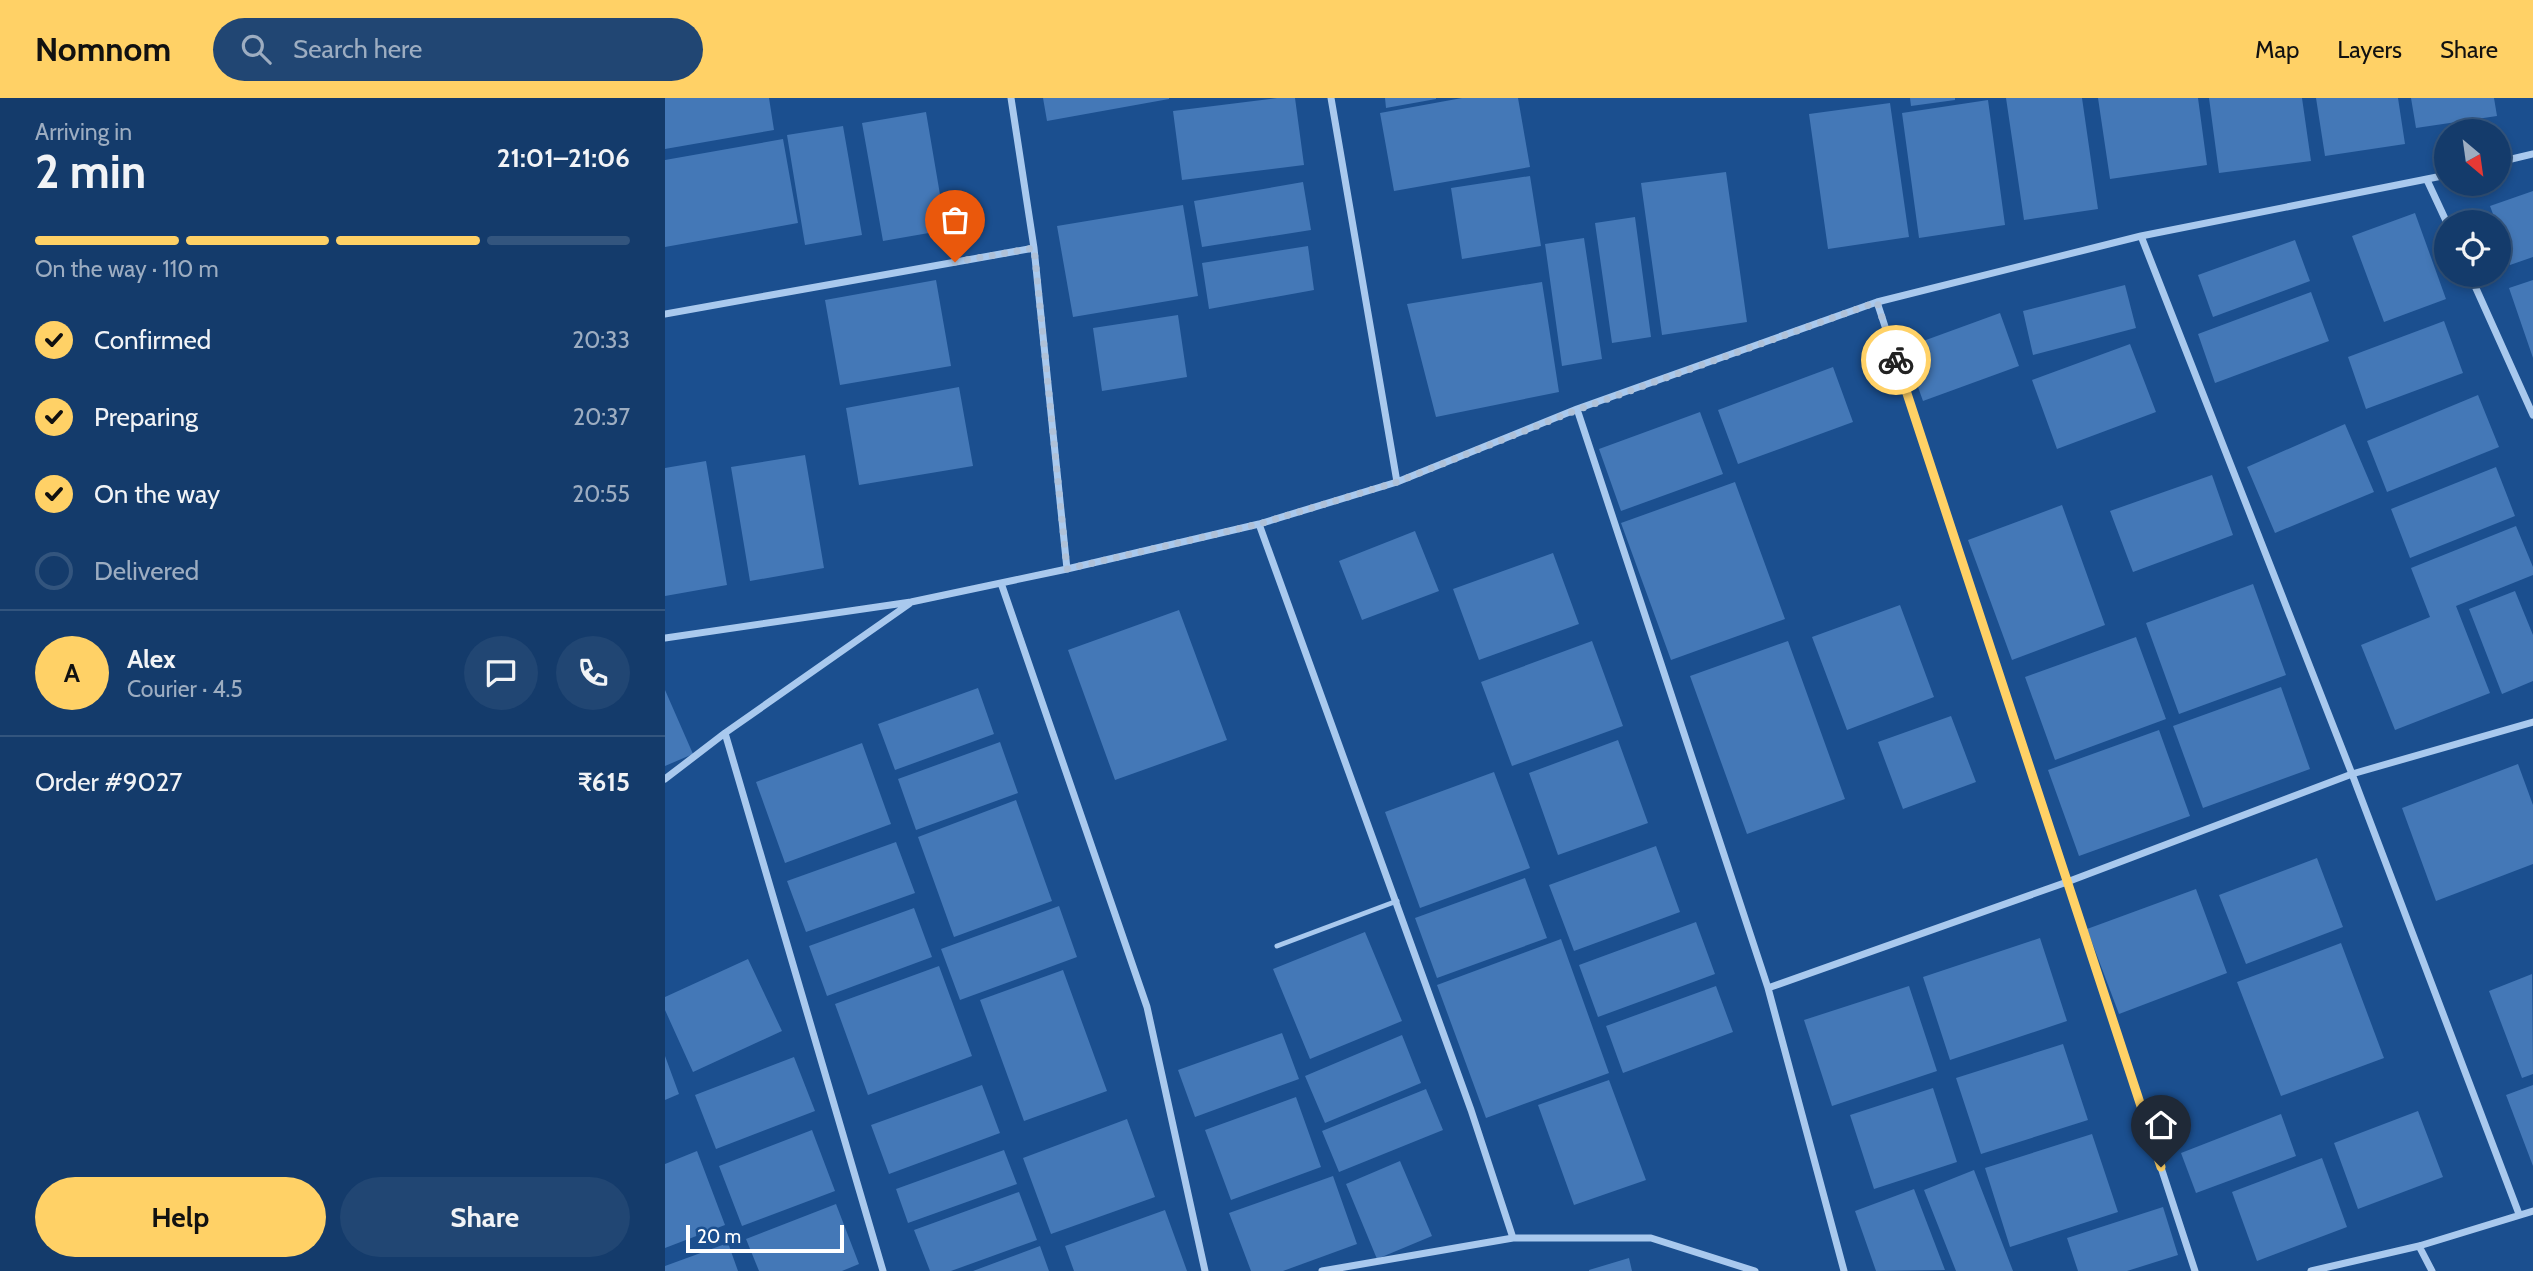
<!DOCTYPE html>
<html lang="en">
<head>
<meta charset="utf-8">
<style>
	:root { --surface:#143b6b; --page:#214673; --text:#f1f3f6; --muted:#9dadc1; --line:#33557e; --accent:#ffd166 }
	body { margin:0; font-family:Cabin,sans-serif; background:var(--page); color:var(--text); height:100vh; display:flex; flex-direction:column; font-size:26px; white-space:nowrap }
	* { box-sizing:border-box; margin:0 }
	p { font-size:23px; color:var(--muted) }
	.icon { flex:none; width:38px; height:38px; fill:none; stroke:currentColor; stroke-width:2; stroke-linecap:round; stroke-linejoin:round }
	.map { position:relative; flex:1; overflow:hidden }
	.details { display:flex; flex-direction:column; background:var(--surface); width:665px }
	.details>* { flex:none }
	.needle { width:46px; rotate:151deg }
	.tools { position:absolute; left:1769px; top:21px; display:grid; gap:14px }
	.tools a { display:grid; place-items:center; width:77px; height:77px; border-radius:50%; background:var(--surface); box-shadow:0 4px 10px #0003,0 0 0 2px var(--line); font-size:35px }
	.scale { position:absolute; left:21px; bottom:18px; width:158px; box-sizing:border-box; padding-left:7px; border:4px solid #fff; border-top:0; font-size:19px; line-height:24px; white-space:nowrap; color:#fff; -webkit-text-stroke:5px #1b4f8f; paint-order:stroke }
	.pin { position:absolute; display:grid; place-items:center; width:60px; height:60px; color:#fff; margin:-72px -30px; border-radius:50% 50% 50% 0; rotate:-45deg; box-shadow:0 0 7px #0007 }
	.pin .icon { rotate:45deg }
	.courier { position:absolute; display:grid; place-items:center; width:70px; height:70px; margin:-35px; border:5px solid #ffd166; border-radius:50%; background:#fff; color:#222; box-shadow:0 2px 9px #0007 }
	.head em { font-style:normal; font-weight:700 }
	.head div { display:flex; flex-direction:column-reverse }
	.head { display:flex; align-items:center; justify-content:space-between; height:119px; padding:0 35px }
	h1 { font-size:46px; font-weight:700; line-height:52px }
	.bar { display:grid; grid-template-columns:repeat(4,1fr); gap:10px 7px; align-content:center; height:84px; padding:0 35px }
	.bar i { height:9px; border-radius:5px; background:var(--line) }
	.bar .current { background:var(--accent) }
	.bar p { grid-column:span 4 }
	.line { display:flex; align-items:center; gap:18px; padding:0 35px; border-top:2px solid var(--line) }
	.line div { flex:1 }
	.round { display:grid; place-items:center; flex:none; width:74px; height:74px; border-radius:37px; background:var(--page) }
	ol { padding:0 35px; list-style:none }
	li { display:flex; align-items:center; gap:21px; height:77px }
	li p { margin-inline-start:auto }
	li .icon { padding:7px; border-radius:50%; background:var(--accent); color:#111; stroke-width:4 }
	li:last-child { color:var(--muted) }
	li i { width:38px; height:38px; border:4px solid var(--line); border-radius:50% }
	.cta { display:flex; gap:14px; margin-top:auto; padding:14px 35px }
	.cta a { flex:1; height:80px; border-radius:42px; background:var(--accent); color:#111; font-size:28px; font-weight:700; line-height:80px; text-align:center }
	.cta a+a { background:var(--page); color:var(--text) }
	header { display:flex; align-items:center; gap:42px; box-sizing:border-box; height:98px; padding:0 35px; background:var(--accent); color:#111 }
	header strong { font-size:33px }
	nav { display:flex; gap:38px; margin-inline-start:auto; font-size:24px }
	.search { width:490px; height:63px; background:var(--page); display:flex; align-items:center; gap:18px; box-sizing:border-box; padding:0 24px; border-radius:38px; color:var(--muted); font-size:26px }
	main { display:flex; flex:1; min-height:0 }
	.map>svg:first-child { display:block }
	.building { fill:#4478b7 }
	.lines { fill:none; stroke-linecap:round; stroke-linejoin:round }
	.lane { stroke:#a9c9ee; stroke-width:5 }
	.street { stroke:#a9c9ee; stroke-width:7 }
	.done { stroke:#afc1d8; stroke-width:7; stroke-dasharray:0 12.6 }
	.route { stroke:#ffd166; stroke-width:9 }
</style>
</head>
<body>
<header>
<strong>Nomnom</strong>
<div class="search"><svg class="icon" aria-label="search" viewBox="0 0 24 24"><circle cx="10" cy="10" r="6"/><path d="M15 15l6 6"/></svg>Search here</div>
<nav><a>Map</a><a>Layers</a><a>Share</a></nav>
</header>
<main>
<section class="details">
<div class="head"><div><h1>2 min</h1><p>Arriving in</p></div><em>21:01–21:06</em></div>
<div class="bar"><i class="current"></i><i class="current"></i><i class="current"></i><i></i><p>On the way · 110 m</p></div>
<ol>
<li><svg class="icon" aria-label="check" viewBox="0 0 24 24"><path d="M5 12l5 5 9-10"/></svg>Confirmed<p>20:33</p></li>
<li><svg class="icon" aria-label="check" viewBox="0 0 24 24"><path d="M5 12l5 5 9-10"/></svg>Preparing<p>20:37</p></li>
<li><svg class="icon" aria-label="check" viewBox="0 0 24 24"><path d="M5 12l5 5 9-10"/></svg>On the way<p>20:55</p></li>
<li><i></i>Delivered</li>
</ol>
<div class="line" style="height:126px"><b class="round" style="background:var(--accent);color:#111">A</b><div><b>Alex</b><p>Courier · 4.5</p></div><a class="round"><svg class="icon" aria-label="chat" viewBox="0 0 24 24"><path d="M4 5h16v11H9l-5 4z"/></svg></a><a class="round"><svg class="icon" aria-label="phone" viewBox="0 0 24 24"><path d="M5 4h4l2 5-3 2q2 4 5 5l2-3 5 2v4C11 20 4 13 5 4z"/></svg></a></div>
<div class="line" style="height:91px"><div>Order #9027</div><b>₹615</b></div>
<div class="cta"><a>Help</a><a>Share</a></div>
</section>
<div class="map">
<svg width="1868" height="1173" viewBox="0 0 1868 1173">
	<rect width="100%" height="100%" fill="#1b4f8f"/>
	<path class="building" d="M0,0H104L109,32L0,51Z
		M378,0H504V1L382,23Z
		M612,0H630L639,67L517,82L508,13Z
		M720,0H771V1L721,10Z
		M797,0H853L865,69L729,93L715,15Z
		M1245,0H1290V2L1246,8Z
		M1341,0H1417L1433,111L1359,122Z
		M1433,0H1533L1542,67L1445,81Z
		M1544,0H1637L1646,63L1554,75Z
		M1651,0H1733L1740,46L1660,58Z
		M1746,0H1829L1832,18L1751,30Z
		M1323,2L1340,127L1254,140L1237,15Z
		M1225,5L1244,139L1163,151L1144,16Z
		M261,14L281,132L218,143L197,25Z
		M178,28L197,137L140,147L122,37Z
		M118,41L133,125L0,149V62Z
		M1061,74L1082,224L997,237L976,85Z
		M865,78L876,148L797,161L786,90Z
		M638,84L646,132L537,149L529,103Z
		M1868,93V159L1845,167L1834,134V124H1831L1825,108Z
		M518,107L533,198L408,219L392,128Z
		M1750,115L1781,201L1719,224L1687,138Z
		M970,119L986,239L947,245L930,125Z
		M919,140L937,261L897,268L880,146Z
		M1630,142L1645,183L1548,219L1533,177Z
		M643,148L649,192L544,211L537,165Z
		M271,182L286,268L175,287L160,202Z
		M1868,182V260L1844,190Z
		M877,184L894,294L771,319L742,206Z
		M1460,187L1471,230L1368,257L1358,213Z
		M1646,194L1664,243L1550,285L1533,236Z
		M1335,215L1354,268L1258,303L1239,250Z
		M513,217L522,279L437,293L428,230Z
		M1779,223L1798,275L1701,311L1683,259Z
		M1465,246L1491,314L1392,351L1367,282Z
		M1168,269L1188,324L1073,366L1053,312Z
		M294,289L308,368L194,387L181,310Z
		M1813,297L1834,349L1722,394L1702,343Z
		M1035,314L1058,376L956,413L934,351Z
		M1680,326L1709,394L1610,435L1582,369Z
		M140,357L159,470L85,483L66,369Z
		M41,363L62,487L0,498V370Z
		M1831,369L1850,418L1745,460L1726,411Z
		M1547,377L1568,437L1468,474L1445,413Z
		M1070,384L1120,521L1006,562L956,425Z
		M1397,407L1440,527L1347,562L1303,442Z
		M1851,428L1868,469V477L1791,508L1825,595L1730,632L1696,547L1765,519L1746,470Z
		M750,433L774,493L697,522L674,463Z
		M888,455L914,526L814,562L788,491Z
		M1588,486L1621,577L1514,616L1481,525Z
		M1850,493L1868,537V583L1837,596L1804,511Z
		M1235,507L1269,599L1182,632L1147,539Z
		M514,512L562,642L450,682L403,552Z
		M1471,539L1501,621L1390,662L1360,579Z
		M927,543L958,628L847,668L816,584Z
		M1123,543L1180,701L1082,736L1025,578Z
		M1616,589L1645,671L1538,710L1508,628Z
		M313,590L329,636L230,672L213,626Z
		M0,592L28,656L0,668Z
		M1286,618L1311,684L1238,711L1213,644Z
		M1494,632L1525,718L1414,758L1383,672Z
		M953,642L983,725L893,757L864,675Z
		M335,644L353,695L251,732L233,681Z
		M197,645L226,726L120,765L91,684Z
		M1853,666L1868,707V766L1771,803L1737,710Z
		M829,674L865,770L755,810L720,714Z
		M351,702L387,803L289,839L253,739Z
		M231,744L250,795L141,834L122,783Z
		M991,748L1015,814L909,853L884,787Z
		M1652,760L1678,829L1581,866L1554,797Z
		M860,780L882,840L772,880L750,820Z
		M1531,791L1562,875L1454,916L1422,831Z
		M394,808L412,859L295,902L276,851Z
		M249,810L267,859L162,898L144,848Z
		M1031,824L1050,876L933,919L914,867Z
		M700,834L737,923L645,961L608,871Z
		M1375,840L1402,923L1285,962L1258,879Z
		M896,841L944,975L821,1020L772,887Z
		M1676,845L1719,960L1616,998L1572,884Z
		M83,861L117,933L28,974L0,912V899Z
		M274,868L307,958L203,997L170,906Z
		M398,872L442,993L359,1023L315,902Z
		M1867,876L1868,976L1857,980L1824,893Z
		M1051,888L1068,934L958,975L941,928Z
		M1244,888L1272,973L1167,1008L1139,922Z
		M617,935L634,981L530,1019L513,972Z
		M737,937L756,985L660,1025L640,978Z
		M1398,946L1423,1022L1316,1056L1291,980Z
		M0,958L14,996L0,1002Z
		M129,959L150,1013L51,1051L30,997Z
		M944,982L981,1082L909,1107L873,1007Z
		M317,987L335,1035L224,1076L206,1027Z
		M1868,987V1068L1841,997Z
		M1268,990L1292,1064L1209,1091L1185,1017Z
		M761,991L778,1032L674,1074L657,1033Z
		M631,999L656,1069L566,1102L540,1032Z
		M1753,1013L1778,1079L1693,1111L1669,1045Z
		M1616,1016L1631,1058L1531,1095L1516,1055Z
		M462,1021L490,1099L386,1136L358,1060Z
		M147,1032L170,1093L77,1128L54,1068Z
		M1427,1036L1453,1114L1345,1149L1320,1070Z
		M339,1052L352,1086L243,1125L231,1091Z
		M32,1053L60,1127L0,1150V1066Z
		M1657,1060L1682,1129L1592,1163L1567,1094Z
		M735,1063L767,1138L712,1161L681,1086Z
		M1309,1072L1348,1173H1291L1259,1092Z
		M668,1078L692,1146L618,1173H586L564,1115Z
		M1249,1091L1280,1172L1211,1173L1190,1113Z
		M354,1094L372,1142L286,1173H265L249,1132Z
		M171,1106L194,1166L177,1173H94L81,1141Z
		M1498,1109L1513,1157L1462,1173H1413L1402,1140Z
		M500,1112L522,1173H409L400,1148Z
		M63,1145L73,1173H0V1168Z
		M375,1148L384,1173H308Z
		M964,1160L967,1173H924V1172Z"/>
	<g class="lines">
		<path class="lane" d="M612,848L732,803"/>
		<path class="street" d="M346,0L369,150L402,471
			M666,0L732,384
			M1834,64L1868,56
			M1762,82L1782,125
			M1476,138L1687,676L1854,1116
			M1805,177L1868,317
			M1212,204L1530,1173
			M0,216L369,150
			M912,311L1103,890L1179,1173
			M594,426L806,1012L848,1140
			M336,485L482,909L540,1173
			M0,540L246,504L402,471L594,426L732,384L912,311L1212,204L1476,138L1782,77
			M60,635L218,1173
			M0,681L60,635L244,506
			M1103,890L1402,784L1687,676L1868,624
			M1754,1148L1767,1173
			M657,1173L848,1140H986L1090,1173
			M1646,1173L1754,1148L1868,1113"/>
	</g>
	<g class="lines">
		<path class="done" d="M290,164L369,150L402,471L594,426L732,384L912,312L1212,204L1231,262"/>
		<path class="route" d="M1231,262L1496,1069"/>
	</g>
</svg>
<div class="tools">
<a><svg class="needle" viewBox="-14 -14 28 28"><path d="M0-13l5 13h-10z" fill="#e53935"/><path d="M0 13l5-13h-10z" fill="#9dadc1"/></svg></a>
<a><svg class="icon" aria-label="locate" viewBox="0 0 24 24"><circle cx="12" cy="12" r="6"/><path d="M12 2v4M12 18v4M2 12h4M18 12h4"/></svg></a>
</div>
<div class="scale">20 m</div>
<div class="pin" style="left:290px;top:164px;background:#ea580c"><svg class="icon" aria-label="bag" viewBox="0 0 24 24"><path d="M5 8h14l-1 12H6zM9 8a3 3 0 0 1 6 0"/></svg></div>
<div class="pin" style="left:1496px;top:1069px;background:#1f2937"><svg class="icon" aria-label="home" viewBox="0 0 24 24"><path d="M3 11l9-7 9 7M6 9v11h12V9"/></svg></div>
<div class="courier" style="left:1231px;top:262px"><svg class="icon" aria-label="bike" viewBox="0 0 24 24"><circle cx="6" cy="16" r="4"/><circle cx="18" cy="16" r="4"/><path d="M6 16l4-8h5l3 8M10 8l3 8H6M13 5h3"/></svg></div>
</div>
</main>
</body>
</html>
